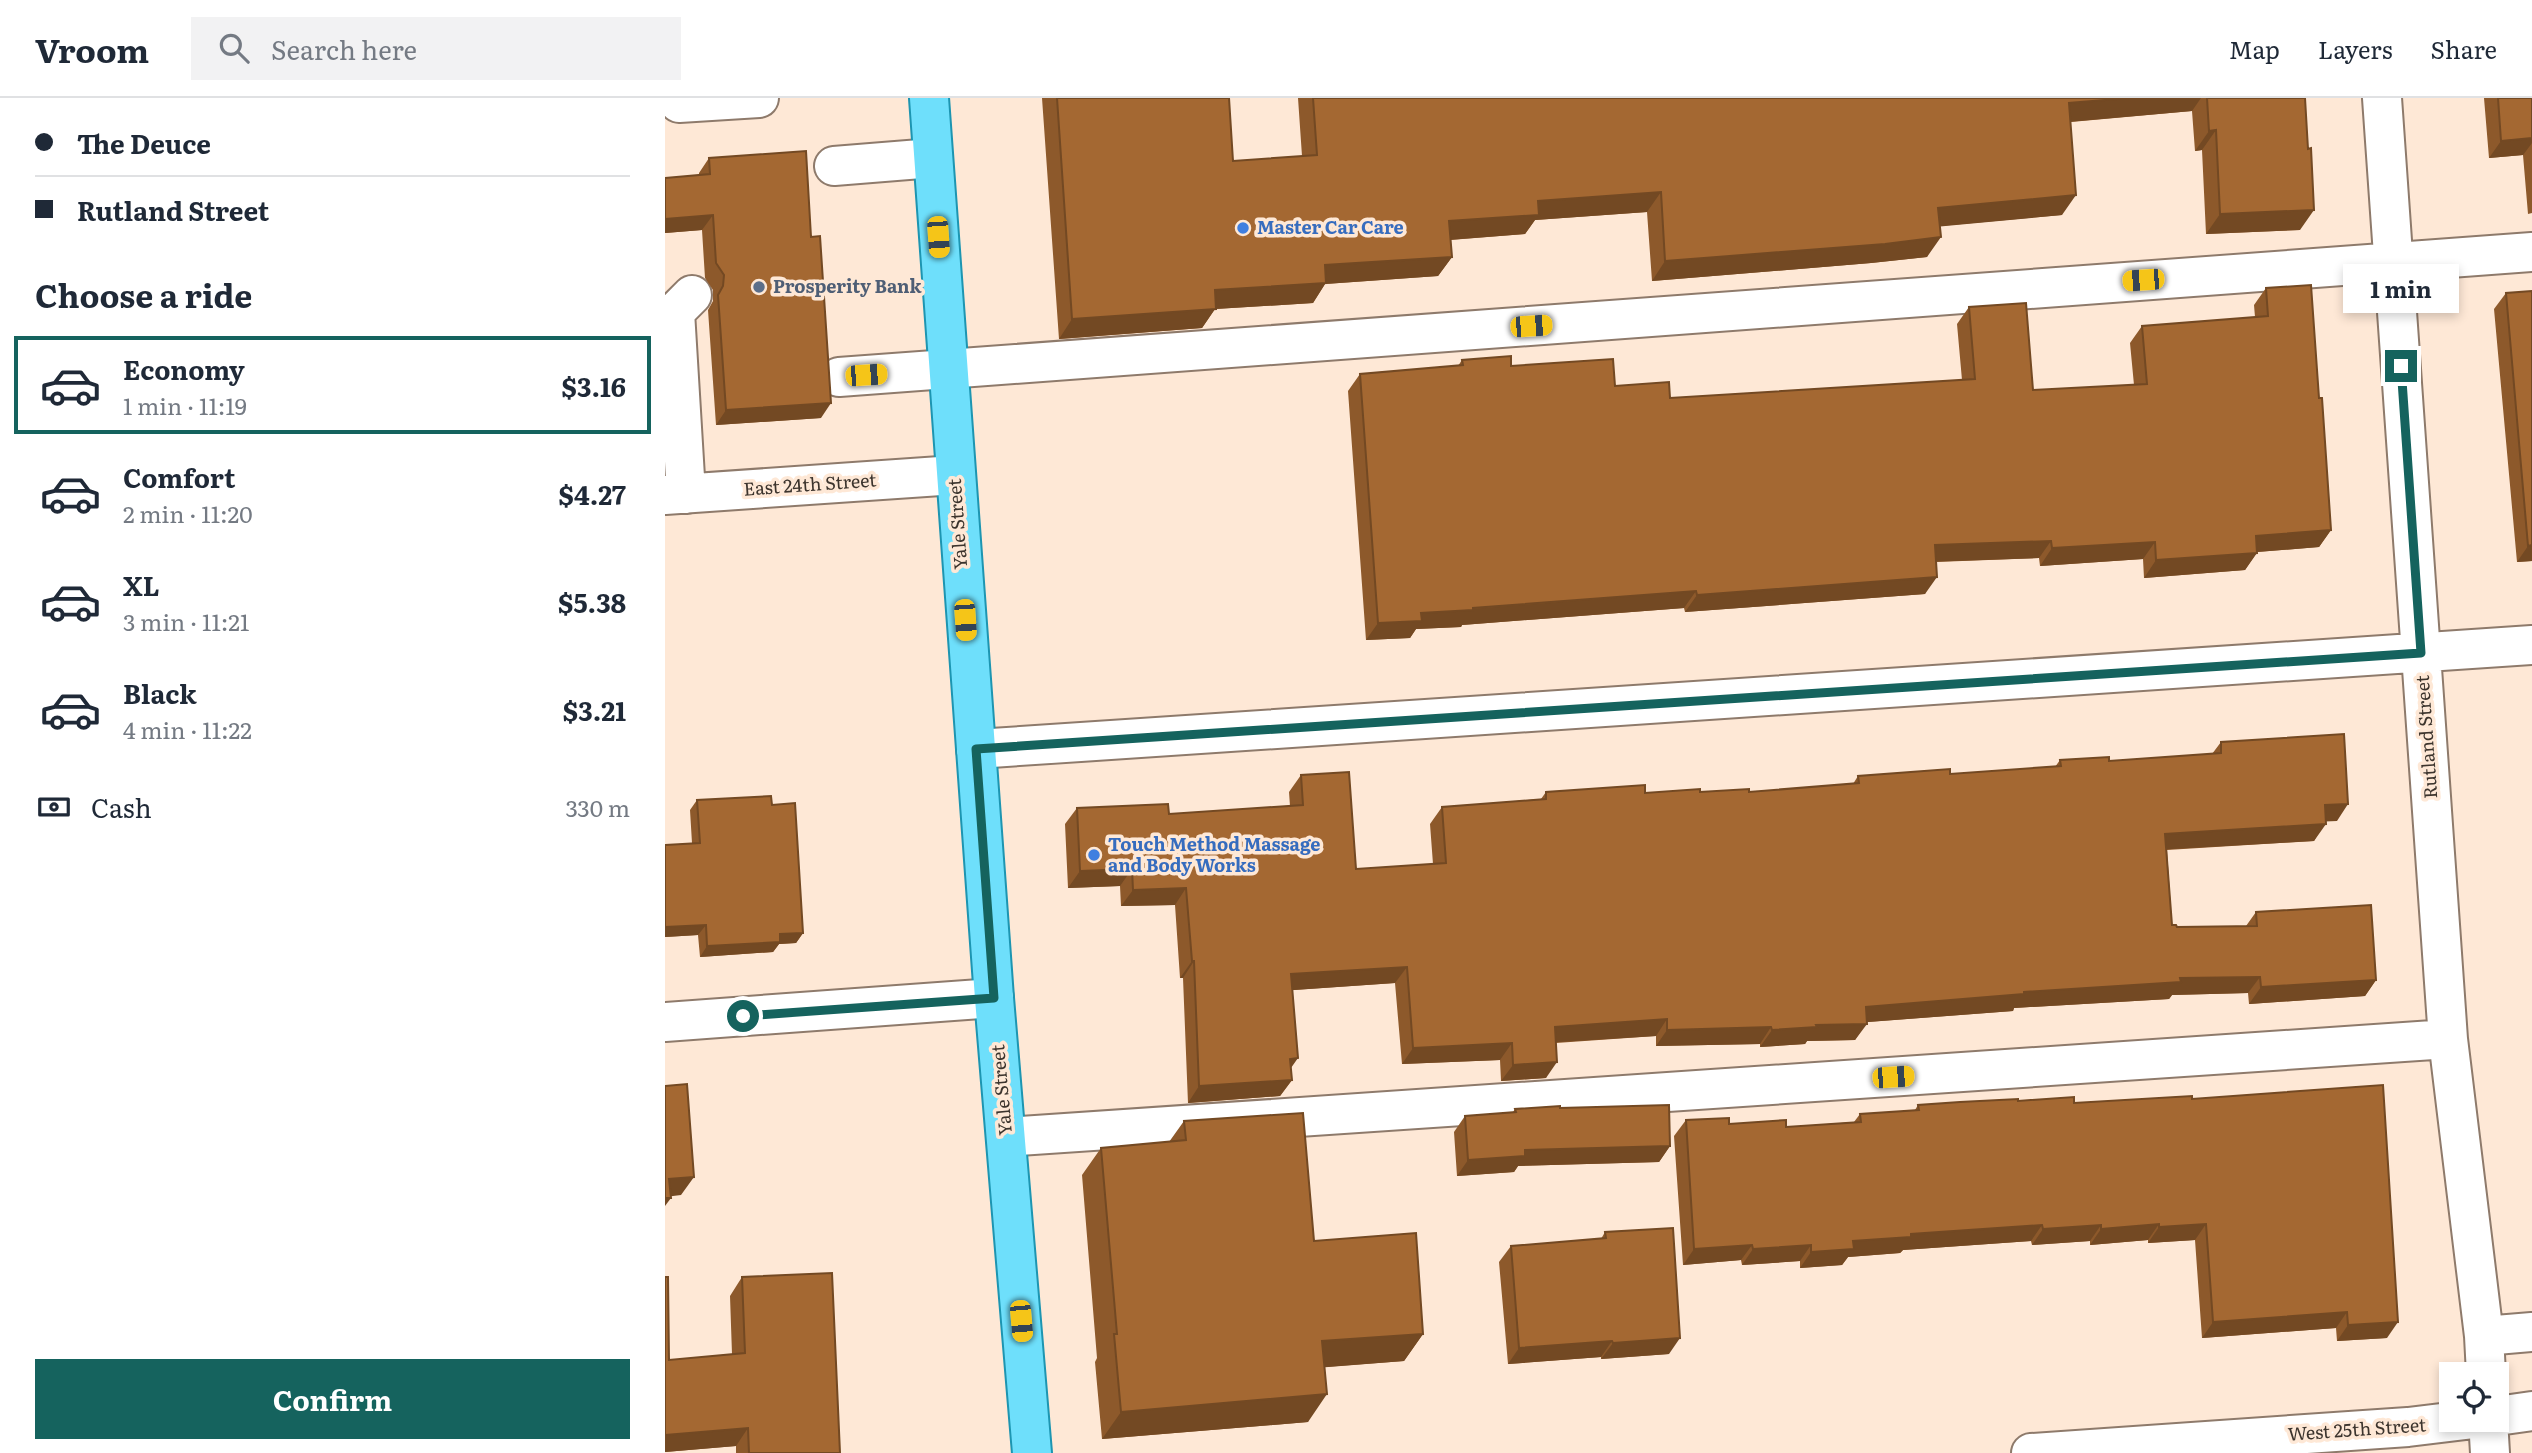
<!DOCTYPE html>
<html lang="en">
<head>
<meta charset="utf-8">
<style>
	body { margin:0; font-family:Literata,serif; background:#f2f2f3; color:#1f2937; height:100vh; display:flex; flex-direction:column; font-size:26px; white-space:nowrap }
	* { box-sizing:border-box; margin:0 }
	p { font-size:23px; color:#747a83 }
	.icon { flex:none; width:38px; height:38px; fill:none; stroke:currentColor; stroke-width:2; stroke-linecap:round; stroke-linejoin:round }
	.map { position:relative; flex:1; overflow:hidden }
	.side { display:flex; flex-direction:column; background:#fff; width:665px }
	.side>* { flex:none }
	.top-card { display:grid; align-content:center; height:154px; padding:0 35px; background:#fff }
	.tools { position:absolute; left:1774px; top:1264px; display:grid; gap:14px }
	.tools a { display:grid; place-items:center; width:70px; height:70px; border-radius:0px; background:#fff; box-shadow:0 4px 10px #0003; font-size:35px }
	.end { position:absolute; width:32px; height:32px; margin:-16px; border:9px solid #15635e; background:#fff; box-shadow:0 0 0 4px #fff }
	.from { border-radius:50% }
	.bubble { position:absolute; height:49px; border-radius:0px; background:#fff; box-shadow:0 4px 10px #0003; font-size:23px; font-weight:700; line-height:49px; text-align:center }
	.car { position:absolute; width:21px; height:42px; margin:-21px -10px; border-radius:9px; box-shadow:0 0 5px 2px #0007; background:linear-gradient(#f5c518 24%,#345 0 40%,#f5c518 0 76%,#345 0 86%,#f5c518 0) }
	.top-card b { display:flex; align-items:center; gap:24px; height:66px; font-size:26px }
	.top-card b+b { border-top:2px solid #e0e1e3 }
	.top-card i { width:18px; height:18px; background:#1f2937 }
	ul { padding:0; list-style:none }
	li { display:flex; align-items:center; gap:21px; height:98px; margin:0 14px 10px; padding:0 21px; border:4px solid transparent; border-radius:0px }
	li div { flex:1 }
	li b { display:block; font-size:26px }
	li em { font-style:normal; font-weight:700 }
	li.selected { border-color:#15635e }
	li>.icon { width:63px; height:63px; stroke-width:1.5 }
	h2 { padding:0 35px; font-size:32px; line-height:84px }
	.pay { display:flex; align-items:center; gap:18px; height:77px; padding:0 35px; font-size:26px }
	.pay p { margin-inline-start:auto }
	.action { display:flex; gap:14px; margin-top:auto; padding:14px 35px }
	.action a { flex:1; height:80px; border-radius:0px; background:#15635e; color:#fff; font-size:28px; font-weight:700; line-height:80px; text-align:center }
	header { display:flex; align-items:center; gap:42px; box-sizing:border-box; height:98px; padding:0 35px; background:#fff; border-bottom:2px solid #e0e1e3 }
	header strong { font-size:33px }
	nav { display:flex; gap:38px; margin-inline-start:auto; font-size:24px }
	.search { width:490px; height:63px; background:#f2f2f3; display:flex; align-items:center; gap:18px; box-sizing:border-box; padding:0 24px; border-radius:0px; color:#747a83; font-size:26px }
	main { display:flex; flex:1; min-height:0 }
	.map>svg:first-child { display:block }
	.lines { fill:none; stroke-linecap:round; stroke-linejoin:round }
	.minor-casing { stroke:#8e7a6b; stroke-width:42 }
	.major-casing { stroke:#1d95b1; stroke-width:42 }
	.minor { stroke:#fff; stroke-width:38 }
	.major { stroke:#6edffb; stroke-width:38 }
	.wall { fill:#8d592b }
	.shaded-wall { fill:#734923 }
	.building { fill:#a46832; stroke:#734923; stroke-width:2 }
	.route { stroke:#15635e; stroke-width:9 }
	.shop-dot { fill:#3f7fe0; stroke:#fee8d6; stroke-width:2.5 }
	.service-dot { fill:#5c6f8a; stroke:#fee8d6; stroke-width:2.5 }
	.labels { text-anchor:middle; stroke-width:7; stroke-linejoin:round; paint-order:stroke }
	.shop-label { font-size:18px; font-weight:bold; fill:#366cbe; stroke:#fee8d6; text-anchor:start }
	.service-label { font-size:18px; font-weight:bold; fill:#4e5e75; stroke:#fee8d6; text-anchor:start }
	.street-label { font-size:18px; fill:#3c342d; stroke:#fee8d6 }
</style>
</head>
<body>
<header>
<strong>Vroom</strong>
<div class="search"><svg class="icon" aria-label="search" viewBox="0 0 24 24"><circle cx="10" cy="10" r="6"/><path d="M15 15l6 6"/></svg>Search here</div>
<nav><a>Map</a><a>Layers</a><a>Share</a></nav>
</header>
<main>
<section class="side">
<div class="top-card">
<b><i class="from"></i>The Deuce</b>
<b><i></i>Rutland Street</b>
</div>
<h2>Choose a ride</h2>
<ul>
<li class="selected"><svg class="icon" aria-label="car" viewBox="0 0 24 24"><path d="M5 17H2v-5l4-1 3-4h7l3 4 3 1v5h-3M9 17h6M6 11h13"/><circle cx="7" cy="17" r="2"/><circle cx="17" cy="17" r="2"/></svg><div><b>Economy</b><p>1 min · 11:19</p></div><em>$3.16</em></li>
<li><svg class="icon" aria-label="car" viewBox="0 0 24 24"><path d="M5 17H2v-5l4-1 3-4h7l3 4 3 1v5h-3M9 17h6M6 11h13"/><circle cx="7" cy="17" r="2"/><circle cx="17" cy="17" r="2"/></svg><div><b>Comfort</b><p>2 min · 11:20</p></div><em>$4.27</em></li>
<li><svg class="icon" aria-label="car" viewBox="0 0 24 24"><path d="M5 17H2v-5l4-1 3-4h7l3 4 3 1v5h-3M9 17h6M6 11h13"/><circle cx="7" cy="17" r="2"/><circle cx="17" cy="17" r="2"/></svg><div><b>XL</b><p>3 min · 11:21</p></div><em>$5.38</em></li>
<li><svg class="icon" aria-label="car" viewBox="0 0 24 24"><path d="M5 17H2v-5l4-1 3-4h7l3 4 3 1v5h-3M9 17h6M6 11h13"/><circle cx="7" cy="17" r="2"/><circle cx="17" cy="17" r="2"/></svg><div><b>Black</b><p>4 min · 11:22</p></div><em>$3.21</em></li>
</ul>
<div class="pay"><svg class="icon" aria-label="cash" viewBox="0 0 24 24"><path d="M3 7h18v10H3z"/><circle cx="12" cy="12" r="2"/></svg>Cash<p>330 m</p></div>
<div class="action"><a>Confirm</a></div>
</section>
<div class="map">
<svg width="1867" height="1355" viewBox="0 0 1867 1355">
	<rect width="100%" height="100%" fill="#fee8d6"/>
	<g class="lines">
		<defs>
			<path id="minor" d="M 1717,0 L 1783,941 L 1819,1238 L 1821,1276
				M 14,5 L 94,0
				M 169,68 L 268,60
				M 174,279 L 1867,154
				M 21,396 L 10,214 L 27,197
				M 0,397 L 290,377
				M 311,651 L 1867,547
				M 0,924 L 329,900
				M 341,1039 L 1783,941
				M 1819,1238 L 1867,1234
				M 1832,1318 L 1867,1313
				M 1823,1321 L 1825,1355
				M 1366,1355 L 1743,1329 L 1809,1321"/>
			<path id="major" d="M 264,0 L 329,900 L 367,1355"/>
		</defs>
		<use href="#minor" class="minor-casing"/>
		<use href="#major" class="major-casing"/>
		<use href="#minor" class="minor"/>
		<use href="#major" class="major"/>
	</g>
	<path class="wall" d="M 377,0 L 564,0 L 568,63 L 637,58 L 633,0 L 1640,0 L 1635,132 L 1541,136 L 1537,52 L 1530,53 L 1527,13 L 1406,24 L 1397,117 L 1275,128 L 1262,159 L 1206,165 L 987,183 L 982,114 L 870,122 L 860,136 L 785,142 L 787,159 L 773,178 L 660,186 L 648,205 L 550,211 L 537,230 L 394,241 Z
		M 1819,0 L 1867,0 L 1867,115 L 1863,116 L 1858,57 L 1824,60 Z
		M 44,60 L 156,320 L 51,327 L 43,212 L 48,203 L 48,192 L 40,180 L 37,132 L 0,135 L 0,80 L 34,77 L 34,75 Z
		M 1601,190 L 1654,300 L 1666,432 L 1654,449 L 1592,454 L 1580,472 L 1479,480 L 1478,461 L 1375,468 L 1374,460 L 1271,464 L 1260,496 L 1020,514 L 1019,510 L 797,527 L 796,529 L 751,531 L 745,540 L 701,542 L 683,293 L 695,276 L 793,268 L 797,262 L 846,268 L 950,288 L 1005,300 L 1297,282 L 1292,226 L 1304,209 L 1368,292 L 1469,287 L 1465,245 L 1477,228 L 1590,219 L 1589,207 Z
		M 1841,195 L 1867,463 L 1852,464 L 1829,211 Z
		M 1556,644 L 1672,723 L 1660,723 L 1649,743 L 1502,752 L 1507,827 L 1512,829 L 1581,828 L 1591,814 L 1711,882 L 1700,898 L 1584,906 L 1583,895 L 1507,897 L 1504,901 L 1349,910 L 1348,913 L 1202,924 L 1190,942 L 1142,943 L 1140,946 L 1095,949 L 1095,946 L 991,948 L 991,938 L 891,945 L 881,980 L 836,983 L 835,962 L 737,966 L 730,885 L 628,892 L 626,970 L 627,982 L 615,998 L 523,1005 L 518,880 L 515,880 L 510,807 L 456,808 L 455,788 L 403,790 L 400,726 L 412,710 L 504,716 L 625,708 L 624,694 L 636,677 L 691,771 L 768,766 L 765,726 L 777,709 L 876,701 L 881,694 L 1084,694 L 1188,686 L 1193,678 L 1285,676 L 1390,669 L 1395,662 L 1444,663 L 1547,656 Z
		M 32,702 L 107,707 L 138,835 L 131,845 L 114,846 L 108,854 L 35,859 L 33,837 L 0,839 L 0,747 L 27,745 L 25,712 Z
		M 1527,1001 L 1722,1240 L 1672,1243 L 1671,1230 L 1537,1240 L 1530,1142 L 1483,1145 L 1483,1142 L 1425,1147 L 1425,1143 L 1367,1147 L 1366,1143 L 1238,1152 L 1235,1155 L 1183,1159 L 1177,1167 L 1135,1170 L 1135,1163 L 1077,1167 L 1076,1162 L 1018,1167 L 1009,1038 L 1021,1022 L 1064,1026 L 1121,1029 L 1189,1024 L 1195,1016 L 1250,1012 L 1253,1007 L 1353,1003 L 1409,1005 Z
		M 895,1010 L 1005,1048 L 994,1064 L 853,1068 L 849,1074 L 792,1078 L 789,1034 L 800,1018 L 848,1014 L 850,1011 Z
		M 519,1023 L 649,1143 L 758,1236 L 739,1263 L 660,1269 L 643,1324 L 437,1341 L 430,1264 L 432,1260 L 417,1077 L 436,1050 L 504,1044 Z
		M 940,1134 L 1004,1256 L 936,1261 L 936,1259 L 843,1266 L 834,1164 L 846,1148 L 936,1141 Z
		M 0,1179 L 4,1262 L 67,1256 L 65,1198 L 77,1179 L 175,1355 L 71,1355 L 71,1348 L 0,1354 Z"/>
	<path class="shaded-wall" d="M 1464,0 L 1536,0 L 1527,13 L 1391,25 L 1404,5 Z
		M 1551,32 L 1537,52 L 1530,53 L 1544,33 Z
		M 1867,40 L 1867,45 L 1858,57 L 1824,60 L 1836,43 Z
		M 996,94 L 982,114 L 870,122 L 860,136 L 770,143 L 784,123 L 873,103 Z
		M 1411,97 L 1397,117 L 1259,130 L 1273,110 Z
		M 1649,112 L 1635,132 L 1541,136 L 1555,116 Z
		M 48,117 L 37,132 L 0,135 L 0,121 Z
		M 1276,139 L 1262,159 L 1206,165 L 987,183 L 1000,163 Z
		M 787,159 L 773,178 L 660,186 L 648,205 L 550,211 L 537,230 L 394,241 L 407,221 L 550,192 L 660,167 Z
		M 166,305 L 156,320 L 51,327 L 61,312 Z
		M 1666,432 L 1654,449 L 1579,455 L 1591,438 Z
		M 1386,443 L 1374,460 L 1259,464 L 1270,447 Z
		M 1490,444 L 1478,461 L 1375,468 L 1387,450 Z
		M 1867,447 L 1867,463 L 1852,464 L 1863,448 Z
		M 1592,455 L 1580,472 L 1479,480 L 1491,462 Z
		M 1272,479 L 1260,496 L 1020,514 L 1032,497 Z
		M 1031,493 L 1019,510 L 797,527 L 796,529 L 751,531 L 745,540 L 701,542 L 713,525 L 756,515 Z
		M 1683,706 L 1672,723 L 1648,724 L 1660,707 Z
		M 1661,726 L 1649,743 L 1489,752 L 1500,736 Z
		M 467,771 L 455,788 L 403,790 L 415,773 Z
		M 521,790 L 510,807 L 456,808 L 468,792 Z
		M 41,827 L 33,837 L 0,839 L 0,829 Z
		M 138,835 L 131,845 L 114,846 L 108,854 L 35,859 L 42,848 L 115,836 Z
		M 527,863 L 529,863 L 518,880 L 515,880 Z
		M 742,869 L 730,885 L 615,893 L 626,876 Z
		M 1595,879 L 1583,895 L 1507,897 L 1504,901 L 1349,910 L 1348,913 L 1190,925 L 1201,909 L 1515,880 Z
		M 1711,882 L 1700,898 L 1584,906 L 1596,889 Z
		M 1002,921 L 991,938 L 878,945 L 890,929 Z
		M 1202,926 L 1190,942 L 1142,943 L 1140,946 L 1095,949 L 1107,932 L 1151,927 Z
		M 1106,929 L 1095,946 L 991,948 L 1002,932 Z
		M 847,945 L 835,962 L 737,966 L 748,950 Z
		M 633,960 L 621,977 L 625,961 Z
		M 892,964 L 881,980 L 836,983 L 848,967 Z
		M 627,982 L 615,998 L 523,1005 L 534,988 Z
		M 1005,1048 L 994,1064 L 853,1068 L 849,1074 L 792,1078 L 803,1062 L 860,1052 Z
		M 29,1079 L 16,1097 L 0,1099 L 4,1081 Z
		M 0,1100 L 6,1100 L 0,1108 Z
		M 1494,1126 L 1483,1142 L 1425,1147 L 1436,1131 Z
		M 1541,1126 L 1530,1142 L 1483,1145 L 1494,1129 Z
		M 1377,1127 L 1366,1143 L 1238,1152 L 1235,1155 L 1183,1159 L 1177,1167 L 1135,1170 L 1146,1154 L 1188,1143 L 1246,1136 Z
		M 1436,1127 L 1425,1143 L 1367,1147 L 1378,1131 Z
		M 1087,1147 L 1076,1162 L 1018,1167 L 1029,1151 Z
		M 1146,1147 L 1135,1163 L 1077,1167 L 1088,1151 Z
		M 1682,1214 L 1671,1230 L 1537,1240 L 1548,1224 Z
		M 1733,1224 L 1722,1240 L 1672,1243 L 1683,1227 Z
		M 758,1236 L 739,1263 L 638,1271 L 657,1243 Z
		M 1015,1240 L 1004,1256 L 936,1261 L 948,1245 Z
		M 947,1243 L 936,1259 L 843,1266 L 854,1250 Z
		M 662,1296 L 643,1324 L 437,1341 L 456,1314 Z
		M 83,1330 L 71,1348 L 0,1354 L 0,1337 Z"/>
	<path class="building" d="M 392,0 L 564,0 L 568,63 L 652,57 L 648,0 L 1464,0 L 1404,5 L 1411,97 L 1273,110 L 1276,139 L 1220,146 L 1000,163 L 996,94 L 873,103 L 874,117 L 784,123 L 787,159 L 660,167 L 661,185 L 550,192 L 551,211 L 407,221 Z
		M 1542,0 L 1640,0 L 1643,51 L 1646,50 L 1649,112 L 1555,116 L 1551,32 L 1544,33 Z
		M 1833,0 L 1867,0 L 1867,40 L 1836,43 Z
		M 141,53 L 146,139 L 155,138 L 166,305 L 61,312 L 53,197 L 58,188 L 59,177 L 51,165 L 48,117 L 0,121 L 0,80 L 45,76 L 44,60 Z
		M 1646,187 L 1654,300 L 1657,300 L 1666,432 L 1591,438 L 1592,455 L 1491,462 L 1490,444 L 1387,450 L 1386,443 L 1270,447 L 1272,479 L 1032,497 L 1031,493 L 808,510 L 808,512 L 756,515 L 757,523 L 713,525 L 695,276 L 798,267 L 797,262 L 846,258 L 846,268 L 948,261 L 950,288 L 1004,284 L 1005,300 L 1310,281 L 1304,209 L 1361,205 L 1368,292 L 1482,286 L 1477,228 L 1603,218 L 1601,190 Z
		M 1867,193 L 1867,447 L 1863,448 L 1841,195 Z
		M 1679,636 L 1683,706 L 1660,707 L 1661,726 L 1500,736 L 1507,827 L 1511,827 L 1512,829 L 1592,828 L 1591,814 L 1706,807 L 1711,882 L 1596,889 L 1595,879 L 1515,880 L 1516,884 L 1359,894 L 1359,896 L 1201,909 L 1202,926 L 1151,927 L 1152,929 L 1107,932 L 1106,929 L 1002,932 L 1002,921 L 890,929 L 892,964 L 848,967 L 847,945 L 748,950 L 742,869 L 626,876 L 633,960 L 625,961 L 627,982 L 534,988 L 529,863 L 527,863 L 521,790 L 468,792 L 467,771 L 415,773 L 412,710 L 503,706 L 504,716 L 638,707 L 636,677 L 684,674 L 691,771 L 781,765 L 777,709 L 881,701 L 881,694 L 980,687 L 980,695 L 1035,691 L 1035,694 L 1084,691 L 1084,694 L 1194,685 L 1193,678 L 1285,671 L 1285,676 L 1396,668 L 1395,662 L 1444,659 L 1444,663 L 1556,655 L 1556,644 Z
		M 106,698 L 107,707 L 130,705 L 138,835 L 115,836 L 115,844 L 42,848 L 41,827 L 0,829 L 0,747 L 35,745 L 32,702 Z
		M 22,986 L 29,1079 L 4,1081 L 6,1100 L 0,1100 L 0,988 Z
		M 1718,987 L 1733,1224 L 1683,1227 L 1682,1214 L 1548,1224 L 1541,1126 L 1494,1129 L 1494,1126 L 1436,1131 L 1436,1127 L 1378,1131 L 1377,1127 L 1246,1136 L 1246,1139 L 1188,1143 L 1189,1151 L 1146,1154 L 1146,1147 L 1088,1151 L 1087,1147 L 1029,1151 L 1021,1022 L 1064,1020 L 1064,1026 L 1121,1022 L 1121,1029 L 1196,1024 L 1195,1016 L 1254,1012 L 1253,1007 L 1295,1004 L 1353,1001 L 1353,1003 L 1409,999 L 1409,1005 L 1527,998 L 1527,1001 Z
		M 1004,1007 L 1005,1048 L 860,1052 L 860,1058 L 803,1062 L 800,1018 L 851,1014 L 850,1011 L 895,1008 L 895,1010 Z
		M 638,1015 L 649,1143 L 751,1135 L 758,1236 L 657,1243 L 662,1296 L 456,1314 L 449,1236 L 452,1236 L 436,1050 L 521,1042 L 519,1023 Z
		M 1008,1130 L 1015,1240 L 948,1245 L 947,1243 L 854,1250 L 846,1148 L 941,1140 L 940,1134 Z
		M 167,1175 L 175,1355 L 84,1355 L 83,1330 L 0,1337 L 0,1179 L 3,1179 L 4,1262 L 80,1255 L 77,1179 Z"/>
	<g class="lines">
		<path class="route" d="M 78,918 L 329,900 L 311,651 L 1756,555 L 1736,268"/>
	</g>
	<g class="shop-dot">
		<circle cx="578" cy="130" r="7"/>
		<circle cx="429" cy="757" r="7"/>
	</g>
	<circle class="service-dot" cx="94" cy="189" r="7"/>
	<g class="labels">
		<g class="shop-label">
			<text x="592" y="136">Master Car Care</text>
			<text x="443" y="753">Touch Method Massage<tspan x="443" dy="21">and Body Works</tspan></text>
		</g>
		<g class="service-label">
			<text x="108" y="195">Prosperity Bank</text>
		</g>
		<g class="street-label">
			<text transform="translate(145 387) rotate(-4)" y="6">East 24th Street</text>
			<text transform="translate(293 426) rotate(-94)" y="6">Yale Street</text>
			<text transform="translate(1762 639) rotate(-94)" y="6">Rutland Street</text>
			<text transform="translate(337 992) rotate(-95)" y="6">Yale Street</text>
			<text transform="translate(1692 1332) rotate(-4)" y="6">West 25th Street</text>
		</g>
	</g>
</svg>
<div class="tools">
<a><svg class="icon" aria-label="locate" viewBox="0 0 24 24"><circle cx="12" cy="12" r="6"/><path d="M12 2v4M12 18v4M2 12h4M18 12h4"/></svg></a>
</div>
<i class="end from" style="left:78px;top:918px"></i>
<i class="end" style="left:1736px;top:268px"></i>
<div class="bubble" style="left:1678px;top:166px;width:116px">1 min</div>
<i class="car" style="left:273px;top:139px;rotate:176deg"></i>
<i class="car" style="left:1478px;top:182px;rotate:266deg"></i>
<i class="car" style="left:866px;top:228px;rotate:86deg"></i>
<i class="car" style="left:201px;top:277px;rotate:86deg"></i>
<i class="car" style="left:300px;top:522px;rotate:176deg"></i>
<i class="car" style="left:1228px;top:979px;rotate:86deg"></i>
<i class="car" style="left:356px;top:1223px;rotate:175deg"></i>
</div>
</main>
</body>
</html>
